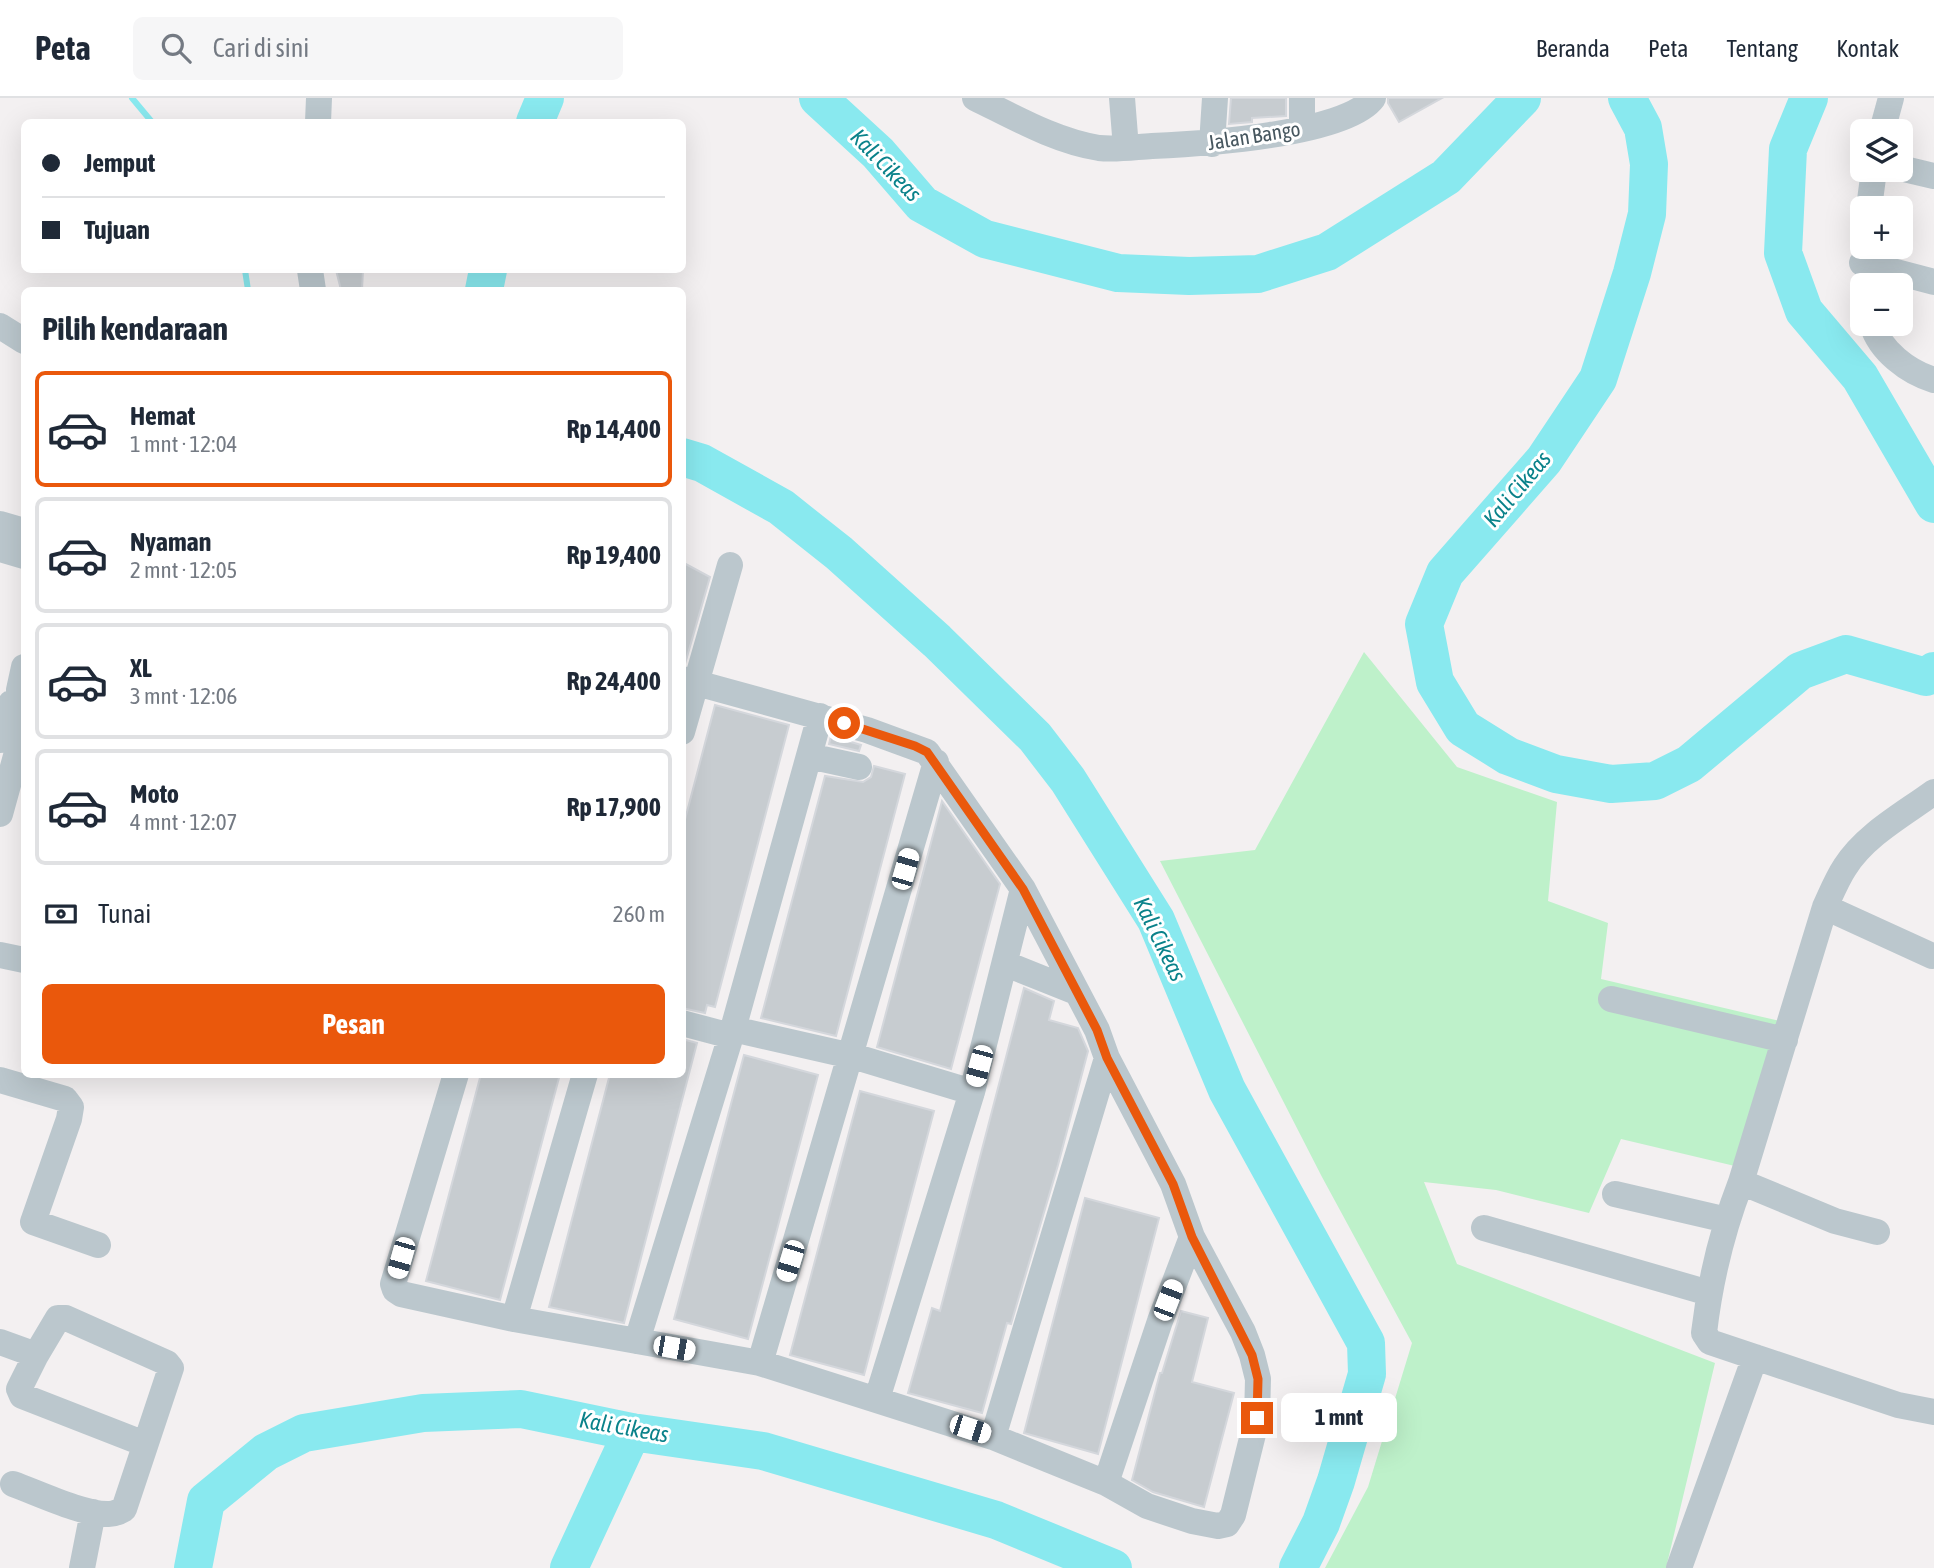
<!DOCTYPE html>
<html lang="id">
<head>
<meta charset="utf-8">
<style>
	body { margin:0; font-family:"Asap Condensed",sans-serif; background:#f6f6f7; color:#1f2937; height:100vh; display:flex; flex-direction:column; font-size:26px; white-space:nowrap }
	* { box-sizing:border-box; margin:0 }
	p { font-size:23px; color:#747a83 }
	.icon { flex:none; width:38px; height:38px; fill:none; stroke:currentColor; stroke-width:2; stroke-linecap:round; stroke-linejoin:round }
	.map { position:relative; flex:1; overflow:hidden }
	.sheet { position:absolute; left:21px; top:189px; width:665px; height:791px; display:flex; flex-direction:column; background:#fff; border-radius:10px; box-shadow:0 7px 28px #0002 }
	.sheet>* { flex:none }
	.banner { position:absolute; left:21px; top:21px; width:665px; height:154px; border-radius:10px; box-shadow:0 7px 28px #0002; display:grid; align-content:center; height:154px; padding:0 21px; background:#fff }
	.buttons { position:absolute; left:1850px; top:21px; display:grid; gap:14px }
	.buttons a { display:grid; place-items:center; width:63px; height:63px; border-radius:10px; background:#fff; box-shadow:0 7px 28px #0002; font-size:35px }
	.end { position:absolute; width:32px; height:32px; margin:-16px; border:9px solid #ea580c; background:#fff; box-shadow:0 0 0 4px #fff }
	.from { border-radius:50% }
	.bubble { position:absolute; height:49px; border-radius:10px; background:#fff; box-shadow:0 7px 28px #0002; font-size:23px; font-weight:700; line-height:49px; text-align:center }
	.car { position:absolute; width:21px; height:42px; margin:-21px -10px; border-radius:9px; box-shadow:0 0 5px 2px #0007; background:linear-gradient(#fff 24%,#345 0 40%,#fff 0 76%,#345 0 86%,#fff 0) }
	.banner b { display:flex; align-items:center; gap:24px; height:66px; font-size:26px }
	.banner b+b { border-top:2px solid #e0e1e3 }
	.banner i { width:18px; height:18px; background:#1f2937 }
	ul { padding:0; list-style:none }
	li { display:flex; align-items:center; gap:21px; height:116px; margin:0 14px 10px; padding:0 7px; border:4px solid #e0e1e3; border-radius:10px }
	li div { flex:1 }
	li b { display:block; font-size:26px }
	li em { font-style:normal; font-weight:700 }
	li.on { border-color:#ea580c }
	li>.icon { width:63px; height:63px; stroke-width:1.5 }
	h2 { padding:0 21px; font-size:32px; line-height:84px }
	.pay { display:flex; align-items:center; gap:18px; height:77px; padding:0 21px; font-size:26px }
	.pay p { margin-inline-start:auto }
	.action { display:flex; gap:14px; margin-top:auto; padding:14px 21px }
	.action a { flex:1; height:80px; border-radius:10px; background:#ea580c; color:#fff; font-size:28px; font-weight:700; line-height:80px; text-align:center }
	header { display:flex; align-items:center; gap:42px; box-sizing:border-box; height:98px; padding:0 35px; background:#fff; border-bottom:2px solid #e0e1e3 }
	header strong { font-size:33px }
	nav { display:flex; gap:38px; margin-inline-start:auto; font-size:24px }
	.search { width:490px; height:63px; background:#f6f6f7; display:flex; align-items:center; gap:18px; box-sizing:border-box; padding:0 24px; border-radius:10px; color:#747a83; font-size:26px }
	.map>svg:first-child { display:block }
	.green { fill:#bef1ca }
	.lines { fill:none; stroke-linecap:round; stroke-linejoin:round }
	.stream { stroke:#89e9ef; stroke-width:6 }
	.river { stroke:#89e9ef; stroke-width:38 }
	.building { fill:#c7ccd0; stroke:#d4d7dc; stroke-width:2 }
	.minor { stroke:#bbc7cd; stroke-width:26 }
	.route { stroke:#ea580c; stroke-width:9 }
	.labels { text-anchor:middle; stroke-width:6; stroke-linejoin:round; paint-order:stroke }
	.street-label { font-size:21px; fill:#47575f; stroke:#fff }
	.water-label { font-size:23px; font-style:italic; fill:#0a828a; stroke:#fff }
</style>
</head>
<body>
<header>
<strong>Peta</strong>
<div class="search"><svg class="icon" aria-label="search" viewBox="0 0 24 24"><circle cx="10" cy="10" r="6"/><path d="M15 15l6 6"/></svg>Cari di sini</div>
<nav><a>Beranda</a><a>Peta</a><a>Tentang</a><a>Kontak</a></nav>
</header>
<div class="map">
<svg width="1934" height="1470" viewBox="0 0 1934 1470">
	<rect width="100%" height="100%" fill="#f3f0f1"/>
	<path class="green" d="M 1364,554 L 1457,669 L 1557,704 L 1548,803 L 1608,825 L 1601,881 L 1788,925 L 1739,1069 L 1621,1041 L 1589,1115 L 1496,1092 L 1424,1084 L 1457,1166 L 1715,1265 L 1666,1470 L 1325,1470 L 1368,1389 L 1412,1245 L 1322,1079 L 1160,763 L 1255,752 Z"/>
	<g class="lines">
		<path class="stream" d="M 132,0 L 152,24
			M 245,172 L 248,192"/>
		<path class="river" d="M 818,0 L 878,55 L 922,106 L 985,141 L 1118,175 L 1189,178 L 1258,176 L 1327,154 L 1446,79 L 1522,0
			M 1627,0 L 1643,30 L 1649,66 L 1647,116 L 1632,175 L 1598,281 L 1544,362 L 1445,475 L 1424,526 L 1435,584 L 1463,630 L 1508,658 L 1556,676 L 1611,686 L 1655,683 L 1689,666 L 1800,573 L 1846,556 L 1926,579 L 1934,573
			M 1809,0 L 1788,51 L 1783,155 L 1804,213 L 1860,279 L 1934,406
			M 535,24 L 545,0
			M 484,192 L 488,172
			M 682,359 L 702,365 L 781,409 L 839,455 L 937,543 L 1035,639 L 1068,682 L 1156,822 L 1227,992 L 1366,1245 L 1367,1276 L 1336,1383 L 1321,1425 L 1298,1470
			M 193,1470 L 206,1403 L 266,1354 L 304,1335 L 423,1315 L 521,1311 L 632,1334 L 763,1353 L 996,1422 L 1113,1470
			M 569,1470 L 632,1334"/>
	</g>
	<path class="building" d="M 1231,0 L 1286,0 L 1286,18 L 1252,20 L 1252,24 L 1229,26 Z
		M 1388,0 L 1442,0 L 1399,24 L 1388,5 Z
		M 336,172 L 363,172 L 362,192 L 341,192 Z
		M 682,464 L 710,479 L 685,566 L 682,566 Z
		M 715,607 L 789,627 L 715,909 L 707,907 L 705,915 L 682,910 L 682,733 Z
		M 831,638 L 861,647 L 859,653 L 829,646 Z
		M 874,668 L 905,676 L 836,938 L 761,920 L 825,678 L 863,684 L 871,679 Z
		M 942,703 L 1000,786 L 951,971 L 877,949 Z
		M 1024,890 L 1054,903 L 1049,922 L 1078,930 L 1088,953 L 1058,1067 L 1011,1226 L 1007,1225 L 982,1315 L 908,1295 L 932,1210 L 940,1213 Z
		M 682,941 L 697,945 L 624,1225 L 549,1209 L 610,976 L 682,976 Z
		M 744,957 L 818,977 L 748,1241 L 674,1221 Z
		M 481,976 L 560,976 L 500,1202 L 426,1183 Z
		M 860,993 L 934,1013 L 864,1277 L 790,1257 Z
		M 1085,1100 L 1159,1120 L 1098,1356 L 1024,1335 Z
		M 1181,1213 L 1208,1220 L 1192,1284 L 1234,1295 L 1204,1409 L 1153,1394 L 1132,1382 L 1160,1275 L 1162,1275 Z"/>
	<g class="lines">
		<path class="minor" d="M 975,0 C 1014,19 1055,43 1099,50 C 1116,52 1135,49 1152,48 C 1198,46 1346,37 1373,0
			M 1122,0 L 1126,50
			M 318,24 L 319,0
			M 1302,31 L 1302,0
			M 1882,33 L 1891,0
			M 1212,46 L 1215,0
			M 1900,70 L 1934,78
			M 1869,110 L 1874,72
			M 1862,165 L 1934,184
			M 310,172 L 313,192
			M 1872,226 C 1880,253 1908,274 1934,282
			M 0,228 L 24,243
			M 0,426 L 24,433
			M 0,451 L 24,458
			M 682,634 L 730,467
			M 0,642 L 11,605
			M 809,658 L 859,669
			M 1934,694 C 1904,716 1865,737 1845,769 C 1837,781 1831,796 1825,809 L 1741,1084 C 1722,1133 1710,1183 1704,1235 L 1710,1244 L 1898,1307 L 1934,1314
			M 0,716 L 24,629 L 19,592 L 24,569
			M 1825,809 L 1932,858
			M 0,857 L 24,862
			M 1006,866 L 1076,894
			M 1611,901 L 1785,942
			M 682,925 L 727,937 L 733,931 L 856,959 L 972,994
			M 456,976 L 393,1186 L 395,1192 L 401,1196 L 514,1221 L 760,1265 L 993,1339 L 1106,1385 L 1147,1408 L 1192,1423 L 1218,1428 L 1227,1426 L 1233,1417 L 1257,1320 L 1258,1281 L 1252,1257 L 1243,1234 L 1192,1139 L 1173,1086 L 1107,960 L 1097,932 L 1023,791 L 927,654 L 867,632 L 682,581
			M 0,982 L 65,1001 L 71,1009 L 69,1021 L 33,1124 L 98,1147
			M 1741,1084 L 1835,1123 L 1877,1134
			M 1615,1096 L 1727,1122
			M 1484,1130 L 1709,1195
			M 514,1221 L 585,976
			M 637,1243 L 733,931 L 820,618
			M 0,1244 L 36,1257 L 58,1220 L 66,1220 L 167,1265 L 171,1270 L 124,1411 C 119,1414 115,1416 109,1416 C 84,1417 38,1395 13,1386
			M 36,1257 L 19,1291 L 22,1298 L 145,1346
			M 760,1265 L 936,664
			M 877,1301 L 972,994 L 1023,791
			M 993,1339 L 1107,960
			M 1106,1385 L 1160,1223 L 1192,1139
			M 82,1470 L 93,1414
			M 1679,1470 L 1755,1259"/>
	</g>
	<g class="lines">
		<path class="route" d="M 844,625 L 915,648 L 927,654 L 1023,791 L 1097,932 L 1107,960 L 1173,1086 L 1192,1139 L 1252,1257 L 1258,1281 L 1257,1320"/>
	</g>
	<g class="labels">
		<g class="street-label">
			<text transform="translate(1254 38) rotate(-9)" y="7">Jalan Bango</text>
		</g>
		<g class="water-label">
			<text transform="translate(886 67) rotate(46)" y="8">Kali Cikeas</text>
			<text transform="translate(1517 391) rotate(-50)" y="8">Kali Cikeas</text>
			<text transform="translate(1160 841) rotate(64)" y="8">Kali Cikeas</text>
			<text transform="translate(624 1329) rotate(10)" y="8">Kali Cikeas</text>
		</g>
	</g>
</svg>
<div class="buttons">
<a><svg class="icon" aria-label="layers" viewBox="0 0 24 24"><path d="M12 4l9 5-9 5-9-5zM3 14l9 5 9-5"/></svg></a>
<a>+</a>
<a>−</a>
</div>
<i class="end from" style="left:844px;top:625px"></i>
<i class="end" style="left:1257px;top:1320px"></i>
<div class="bubble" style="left:1281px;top:1295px;width:116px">1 mnt</div>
<i class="car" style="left:905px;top:771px;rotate:16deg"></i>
<i class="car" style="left:979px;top:968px;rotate:195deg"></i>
<i class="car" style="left:401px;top:1160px;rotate:196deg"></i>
<i class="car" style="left:790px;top:1163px;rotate:197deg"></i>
<i class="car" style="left:1168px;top:1202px;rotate:21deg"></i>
<i class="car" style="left:674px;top:1250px;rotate:100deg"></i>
<i class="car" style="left:970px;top:1331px;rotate:108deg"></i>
<div class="banner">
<b><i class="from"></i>Jemput</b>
<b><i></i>Tujuan</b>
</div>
<section class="sheet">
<h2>Pilih kendaraan</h2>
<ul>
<li class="on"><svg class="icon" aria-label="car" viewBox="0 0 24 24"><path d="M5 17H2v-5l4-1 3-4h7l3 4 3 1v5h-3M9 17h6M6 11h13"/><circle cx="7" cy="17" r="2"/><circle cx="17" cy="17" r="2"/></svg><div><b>Hemat</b><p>1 mnt · 12:04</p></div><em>Rp 14,400</em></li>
<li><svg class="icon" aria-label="car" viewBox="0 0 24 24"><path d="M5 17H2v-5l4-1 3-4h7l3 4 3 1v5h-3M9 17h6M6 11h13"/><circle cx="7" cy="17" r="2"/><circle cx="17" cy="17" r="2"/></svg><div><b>Nyaman</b><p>2 mnt · 12:05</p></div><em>Rp 19,400</em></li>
<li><svg class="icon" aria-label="car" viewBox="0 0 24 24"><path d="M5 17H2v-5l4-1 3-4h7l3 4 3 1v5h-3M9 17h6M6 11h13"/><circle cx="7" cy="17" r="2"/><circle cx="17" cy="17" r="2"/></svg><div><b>XL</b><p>3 mnt · 12:06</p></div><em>Rp 24,400</em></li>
<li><svg class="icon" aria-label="car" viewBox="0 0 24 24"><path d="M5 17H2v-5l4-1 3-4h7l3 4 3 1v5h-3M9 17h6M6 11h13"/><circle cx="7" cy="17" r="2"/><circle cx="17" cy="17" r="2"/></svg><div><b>Moto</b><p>4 mnt · 12:07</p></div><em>Rp 17,900</em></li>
</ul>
<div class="pay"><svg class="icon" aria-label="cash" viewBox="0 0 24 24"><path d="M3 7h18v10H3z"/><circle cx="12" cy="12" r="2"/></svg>Tunai<p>260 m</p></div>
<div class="action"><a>Pesan</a></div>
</section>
</div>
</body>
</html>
